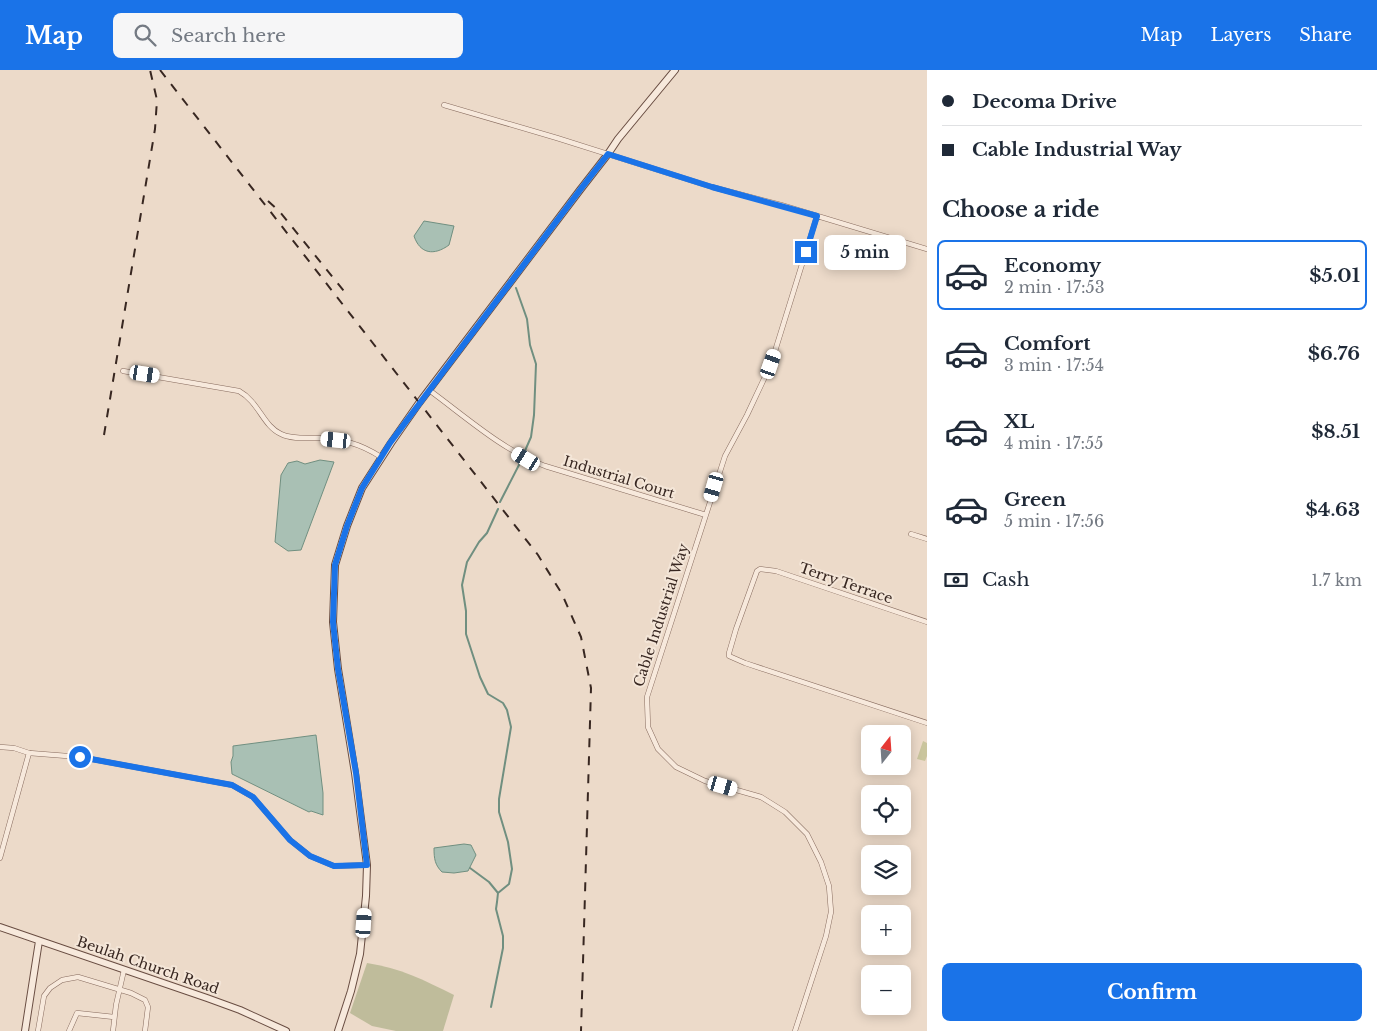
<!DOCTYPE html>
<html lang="en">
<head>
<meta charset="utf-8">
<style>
	body { margin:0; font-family:"Libre Baskerville",serif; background:#f6f6f7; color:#1f2937; height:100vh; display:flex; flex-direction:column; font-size:19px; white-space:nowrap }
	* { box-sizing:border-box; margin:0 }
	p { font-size:16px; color:#747a83 }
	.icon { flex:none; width:28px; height:28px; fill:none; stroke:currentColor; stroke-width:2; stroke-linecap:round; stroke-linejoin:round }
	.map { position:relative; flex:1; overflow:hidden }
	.side { display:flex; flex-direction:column; background:#fff; width:450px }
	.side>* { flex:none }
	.top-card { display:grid; align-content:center; height:110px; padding:0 15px; background:#fff }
	.needle { width:32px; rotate:17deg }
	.fabs { position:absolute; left:861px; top:655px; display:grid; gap:10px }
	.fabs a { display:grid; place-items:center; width:50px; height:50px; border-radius:8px; background:#fff; box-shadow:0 2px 12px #0003; font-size:25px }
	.end { position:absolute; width:22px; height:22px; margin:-11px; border:6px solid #1a73e8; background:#fff; box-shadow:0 0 0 2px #fff }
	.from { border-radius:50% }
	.bubble { position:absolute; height:35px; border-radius:8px; background:#fff; box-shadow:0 2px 12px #0003; font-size:16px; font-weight:800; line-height:35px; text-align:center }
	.car { position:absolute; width:15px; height:30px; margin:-15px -8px; border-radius:6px; box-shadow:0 0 4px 1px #0007; background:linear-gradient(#fff 24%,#345 0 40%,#fff 0 76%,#345 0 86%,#fff 0) }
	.top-card b { display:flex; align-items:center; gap:18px; height:48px; font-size:19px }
	.top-card b+b { border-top:1px solid #e0e1e3 }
	.top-card i { width:12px; height:12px; background:#1f2937 }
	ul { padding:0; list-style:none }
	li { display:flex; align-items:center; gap:15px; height:70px; margin:0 10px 8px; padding:0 5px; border:2px solid transparent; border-radius:8px }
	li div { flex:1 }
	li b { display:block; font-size:19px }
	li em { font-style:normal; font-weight:800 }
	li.current { border-color:#1a73e8 }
	li>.icon { width:45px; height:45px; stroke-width:1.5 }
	h2 { padding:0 15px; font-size:22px; line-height:60px }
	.pay { display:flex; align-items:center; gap:12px; height:55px; padding:0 15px; font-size:19px }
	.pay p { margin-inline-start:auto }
	.action { display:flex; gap:10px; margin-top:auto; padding:10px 15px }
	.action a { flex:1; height:58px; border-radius:8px; background:#1a73e8; color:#fff; font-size:20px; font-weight:800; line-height:58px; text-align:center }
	header { display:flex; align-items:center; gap:30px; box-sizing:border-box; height:70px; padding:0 25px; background:#1a73e8; color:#fff }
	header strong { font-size:24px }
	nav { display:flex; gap:28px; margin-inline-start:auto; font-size:18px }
	.search { width:350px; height:45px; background:#f6f6f7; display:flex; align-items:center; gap:12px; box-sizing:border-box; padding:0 18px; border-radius:8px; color:#747a83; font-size:19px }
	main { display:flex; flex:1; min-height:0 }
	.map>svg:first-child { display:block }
	.green { fill:#cac59d }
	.cemetery { fill:#bfbc9b }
	.water { fill:#a9c0b4; stroke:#708f80 }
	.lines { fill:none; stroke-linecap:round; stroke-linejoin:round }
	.stream { stroke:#708f80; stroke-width:2 }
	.street-casing { stroke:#876b5e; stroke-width:5.5 }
	.secondary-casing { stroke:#694d42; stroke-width:8 }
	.street { stroke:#f7e9dc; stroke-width:4.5 }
	.secondary { stroke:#f7e9dc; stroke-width:6 }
	.rail { stroke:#382721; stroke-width:2; stroke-dasharray:9 9; stroke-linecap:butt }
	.route { stroke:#1a73e8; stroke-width:6 }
	.labels { text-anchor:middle; stroke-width:4; stroke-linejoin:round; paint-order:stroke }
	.street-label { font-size:14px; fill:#382721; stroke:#f4e6d8 }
</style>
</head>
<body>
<header>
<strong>Map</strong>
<div class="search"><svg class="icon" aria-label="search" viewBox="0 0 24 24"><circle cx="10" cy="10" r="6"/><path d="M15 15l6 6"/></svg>Search here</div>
<nav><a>Map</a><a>Layers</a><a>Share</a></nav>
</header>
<main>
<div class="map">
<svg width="927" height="961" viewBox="0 0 927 961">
	<rect width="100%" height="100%" fill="#ecdac9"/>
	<path class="green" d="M 923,671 L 927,673 L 927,686 L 925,691 L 917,689 Z"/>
	<path class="cemetery" d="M 367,893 C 400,898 424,910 454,925 L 443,961 L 396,961 L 372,956 L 350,943 Z"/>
	<path class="water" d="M 424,151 L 454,156 L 449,175 C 434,186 420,184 414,166 Z
		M 320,390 L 334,392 L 301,480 L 288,481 L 275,472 L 281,405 L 288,393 L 297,391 L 305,394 Z
		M 316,665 L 323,723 L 323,745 L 311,741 L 309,742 L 232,704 L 231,692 L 233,686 L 233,676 Z
		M 464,774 L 471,775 L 476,785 L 468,801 L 454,803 L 442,802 C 435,795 434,789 434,778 Z"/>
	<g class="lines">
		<path class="stream" d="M 516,218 L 527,249 L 530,275 L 536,294 L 534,345 L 531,367 L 524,383
			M 500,432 L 521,391
			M 470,798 L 489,812 L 498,823
			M 491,937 L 503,878 L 503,866 L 496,839 L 497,832 L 498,823 L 509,814 L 512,799 L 508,772 L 499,742 L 499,729 L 511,657 L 507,640 L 503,633 L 488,624 L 480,607 L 466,564 L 466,541 L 462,515 L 467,492 L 479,472 L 487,463 L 498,439"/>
		<defs>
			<path id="street" d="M 444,35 L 557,68 L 712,117 L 781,135 L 927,179
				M 123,301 L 239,321 C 259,332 263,356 281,364 C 291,369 305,368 316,368 C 342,369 359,373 381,387
				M 429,320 C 466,347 502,380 545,396 L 706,445
				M 911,464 L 927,469
				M 927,552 L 776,501 L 760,499 L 757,501 L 736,559 L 729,583 L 729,586 L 745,593 L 927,653
				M 0,677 L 14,678 L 29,683 L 0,788
				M 29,683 L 80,687 L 232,715 L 253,727 L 290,770 L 310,786 L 334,796 L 367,795
				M 38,961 L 44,926 L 50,918 L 62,910 L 78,907 L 131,923 L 145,930 L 148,937 L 145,961
				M 69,961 L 77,943 L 114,947
				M 113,961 L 116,935 L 124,900
				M 795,961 L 826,866 L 831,842 L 829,816 L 821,792 L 807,764 L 785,742 L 761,727 L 705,711 L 676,697 L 658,679 L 648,657 L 647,627 L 725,386 L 747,345 L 771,294 L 817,146"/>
			<path id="secondary" d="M 0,857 L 207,928 L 240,940 L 286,961
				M 25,961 L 39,871
				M 338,961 L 351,921 L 360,884 L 366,826 L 367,795 L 355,703 L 338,599 L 333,552 L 335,495 L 347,456 L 362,418 L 391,373 L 419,333 L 580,120 L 608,84 L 618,69 L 675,0"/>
		</defs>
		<use href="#street" class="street-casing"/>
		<use href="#secondary" class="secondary-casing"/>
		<use href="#street" class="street"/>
		<use href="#secondary" class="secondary"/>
		<path class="rail" d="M 160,0 L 538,485 L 562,524 L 581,567 L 591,618 L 581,961
			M 268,131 L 280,142 L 344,221
			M 104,365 L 155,59 L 157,30 L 150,0"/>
	</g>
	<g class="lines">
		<path class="route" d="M 80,687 L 232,715 L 253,727 L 290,770 L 310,786 L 334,796 L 367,795 L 356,703 L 338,599 L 333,552 L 335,495 L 347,456 L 362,418 L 390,373 L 446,298 L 580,120 L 608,84 L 712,117 L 817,146 L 806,182"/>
	</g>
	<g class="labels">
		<g class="street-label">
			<text transform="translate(619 407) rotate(17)" y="5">Industrial Court</text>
			<text transform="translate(846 513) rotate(19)" y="5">Terry Terrace</text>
			<text transform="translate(661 545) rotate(-72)" y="5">Cable Industrial Way</text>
			<text transform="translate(148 895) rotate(19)" y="5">Beulah Church Road</text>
		</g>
	</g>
</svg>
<div class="fabs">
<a><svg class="needle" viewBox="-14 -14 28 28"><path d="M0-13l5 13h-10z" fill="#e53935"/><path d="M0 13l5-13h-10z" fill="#747a83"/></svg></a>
<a><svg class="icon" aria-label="locate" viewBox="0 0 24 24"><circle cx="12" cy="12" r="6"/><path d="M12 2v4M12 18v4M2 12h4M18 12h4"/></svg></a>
<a><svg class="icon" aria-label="layers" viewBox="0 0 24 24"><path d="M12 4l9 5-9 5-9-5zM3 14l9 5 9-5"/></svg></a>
<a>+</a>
<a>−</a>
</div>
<i class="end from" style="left:80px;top:687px"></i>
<i class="end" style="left:806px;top:182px"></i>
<div class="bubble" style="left:824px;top:165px;width:82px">5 min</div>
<i class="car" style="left:771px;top:294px;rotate:19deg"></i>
<i class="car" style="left:145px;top:304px;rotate:99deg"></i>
<i class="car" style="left:336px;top:370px;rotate:276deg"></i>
<i class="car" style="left:526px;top:389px;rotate:301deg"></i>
<i class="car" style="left:714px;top:417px;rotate:196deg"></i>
<i class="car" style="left:723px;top:716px;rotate:106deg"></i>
<i class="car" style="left:364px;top:853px;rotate:4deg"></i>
</div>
<section class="side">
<div class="top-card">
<b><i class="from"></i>Decoma Drive</b>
<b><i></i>Cable Industrial Way</b>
</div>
<h2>Choose a ride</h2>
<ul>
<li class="current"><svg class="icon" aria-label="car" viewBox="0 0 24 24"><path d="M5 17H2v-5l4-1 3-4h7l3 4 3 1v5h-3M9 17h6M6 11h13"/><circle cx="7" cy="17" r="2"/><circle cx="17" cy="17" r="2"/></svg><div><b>Economy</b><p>2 min · 17:53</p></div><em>$5.01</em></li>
<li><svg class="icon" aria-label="car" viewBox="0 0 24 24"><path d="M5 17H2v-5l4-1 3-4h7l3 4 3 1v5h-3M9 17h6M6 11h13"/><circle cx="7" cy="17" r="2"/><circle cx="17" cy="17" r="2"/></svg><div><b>Comfort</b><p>3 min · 17:54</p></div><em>$6.76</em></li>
<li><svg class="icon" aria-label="car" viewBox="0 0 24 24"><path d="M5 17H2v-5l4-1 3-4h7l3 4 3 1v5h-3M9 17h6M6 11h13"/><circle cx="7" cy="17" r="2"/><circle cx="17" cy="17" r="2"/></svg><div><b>XL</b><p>4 min · 17:55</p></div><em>$8.51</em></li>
<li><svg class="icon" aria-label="car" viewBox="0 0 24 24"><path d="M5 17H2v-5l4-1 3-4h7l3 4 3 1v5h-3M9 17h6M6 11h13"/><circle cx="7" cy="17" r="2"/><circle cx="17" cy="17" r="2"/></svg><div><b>Green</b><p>5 min · 17:56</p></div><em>$4.63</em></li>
</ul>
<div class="pay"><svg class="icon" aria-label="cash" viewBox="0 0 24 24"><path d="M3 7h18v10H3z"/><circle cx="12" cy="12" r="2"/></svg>Cash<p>1.7 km</p></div>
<div class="action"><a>Confirm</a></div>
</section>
</main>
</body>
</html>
